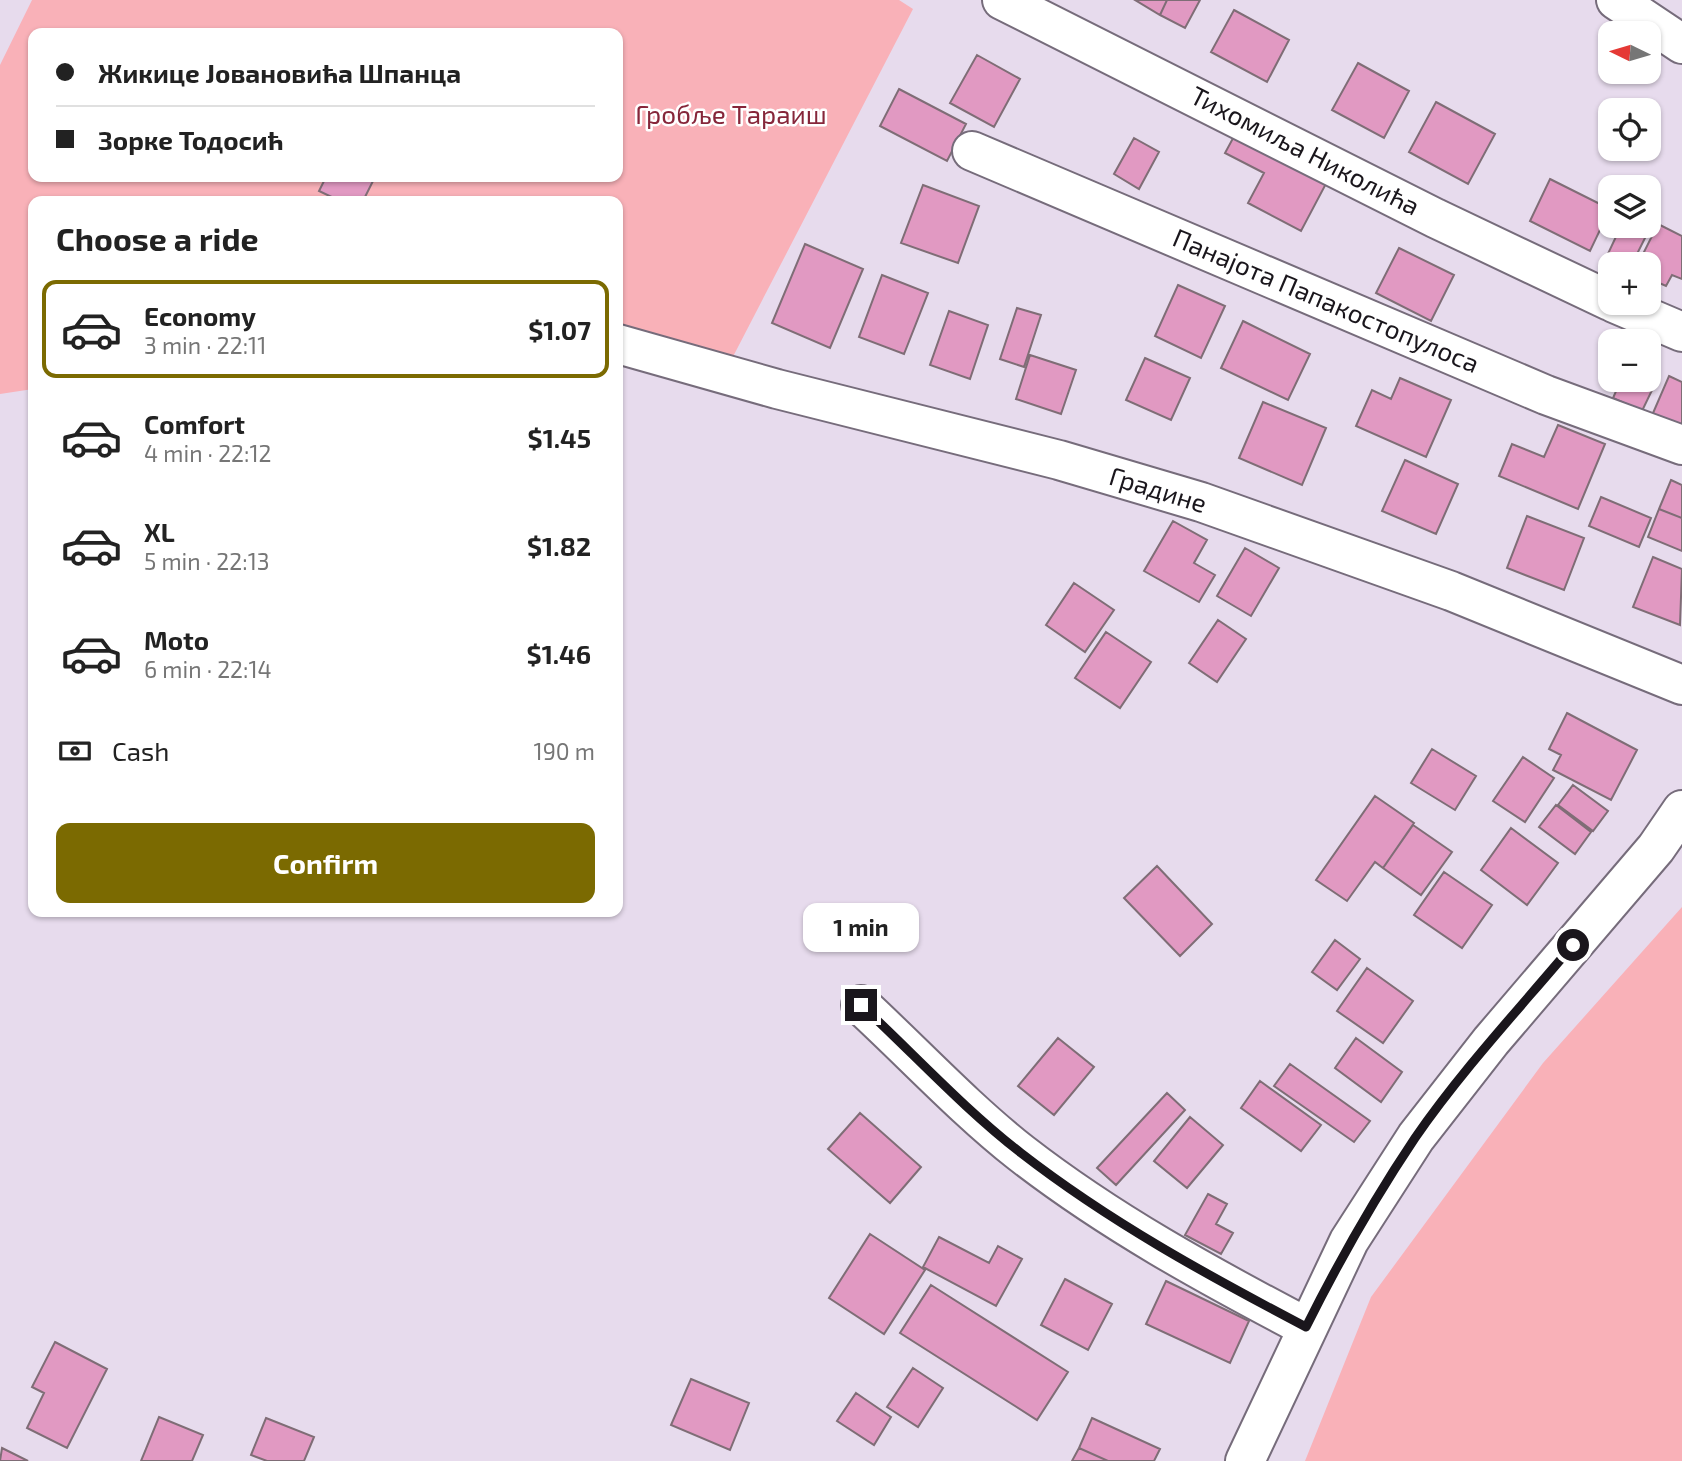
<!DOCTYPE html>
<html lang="en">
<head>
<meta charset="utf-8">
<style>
	body { margin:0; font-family:"Exo 2",sans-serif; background:#f6f6f6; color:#222; height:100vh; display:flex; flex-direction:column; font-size:26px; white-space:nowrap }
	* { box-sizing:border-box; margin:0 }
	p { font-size:23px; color:#767676 }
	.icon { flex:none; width:38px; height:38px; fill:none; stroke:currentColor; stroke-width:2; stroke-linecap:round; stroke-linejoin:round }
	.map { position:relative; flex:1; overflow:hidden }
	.drawer { position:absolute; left:28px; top:196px; width:595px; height:721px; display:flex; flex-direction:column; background:#fff; border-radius:14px; box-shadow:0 2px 5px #0004 }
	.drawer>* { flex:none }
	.top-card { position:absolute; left:28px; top:28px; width:595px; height:154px; border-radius:14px; box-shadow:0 2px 5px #0004; display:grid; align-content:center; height:154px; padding:0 28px; background:#fff }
	.needle { width:46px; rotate:275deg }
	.controls { position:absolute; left:1598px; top:21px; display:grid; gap:14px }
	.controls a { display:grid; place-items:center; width:63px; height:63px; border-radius:14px; background:#fff; box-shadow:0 2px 5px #0004; font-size:35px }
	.end { position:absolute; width:32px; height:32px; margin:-16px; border:9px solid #1a161c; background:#fff; box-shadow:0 0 0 4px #fff }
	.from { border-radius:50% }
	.bubble { position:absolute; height:49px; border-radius:14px; background:#fff; box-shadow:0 2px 5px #0004; font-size:23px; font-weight:700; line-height:49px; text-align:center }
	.top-card b { display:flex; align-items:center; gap:24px; height:66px; font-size:26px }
	.top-card b+b { border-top:2px solid #e0e0e0 }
	.top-card i { width:18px; height:18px; background:#222 }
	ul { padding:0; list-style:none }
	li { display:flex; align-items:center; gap:21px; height:98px; margin:0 14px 10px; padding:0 14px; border:4px solid transparent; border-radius:14px }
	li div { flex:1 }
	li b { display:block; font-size:26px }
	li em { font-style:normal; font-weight:700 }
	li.current { border-color:#7b6a01 }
	li>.icon { width:63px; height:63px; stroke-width:1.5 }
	h2 { padding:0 28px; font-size:32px; line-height:84px }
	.pay { display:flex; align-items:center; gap:18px; height:77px; padding:0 28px; font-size:26px }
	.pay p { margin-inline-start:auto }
	.action { display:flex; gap:14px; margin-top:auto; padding:14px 28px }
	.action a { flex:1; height:80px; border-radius:14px; background:#7b6a01; color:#fff; font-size:28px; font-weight:700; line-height:80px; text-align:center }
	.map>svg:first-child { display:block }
	.green { fill:#f9b1b8; fill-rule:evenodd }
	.building { fill:#e199c2; stroke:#7f6d76; stroke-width:2 }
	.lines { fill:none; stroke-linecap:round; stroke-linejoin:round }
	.minor-casing { stroke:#766c7b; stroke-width:42 }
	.minor { stroke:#fff; stroke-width:38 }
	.route { stroke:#1a161c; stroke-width:9 }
	.labels { text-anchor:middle; stroke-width:5; stroke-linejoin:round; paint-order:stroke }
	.park-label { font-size:26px; fill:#86263a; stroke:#fff }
	.street-label { font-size:26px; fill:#1a161c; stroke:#fff }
</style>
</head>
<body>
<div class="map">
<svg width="1682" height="1461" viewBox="0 0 1682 1461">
	<rect width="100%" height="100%" fill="#e7dbed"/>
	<path class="green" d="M 32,0 L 899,0 L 913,9 L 724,374 L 618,357 L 618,201 L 33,201 L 33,389 L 0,394 L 0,65 ZM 33,33 L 618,33 L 618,177 L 33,177 Z
		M 1682,907 L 1682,1461 L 1305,1461 L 1371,1297 L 1543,1063 Z"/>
	<path class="building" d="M 1135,0 L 1167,0 L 1160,15 Z
		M 1167,0 L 1200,0 L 1185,28 L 1160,15 Z
		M 1234,10 L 1289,40 L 1267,82 L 1211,52 Z
		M 977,55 L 1020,79 L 994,127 L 950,103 Z
		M 1358,63 L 1409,91 L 1384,138 L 1332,110 Z
		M 899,89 L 966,124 L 947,161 L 880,126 Z
		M 1436,102 L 1495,134 L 1468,184 L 1409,152 Z
		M 1238,129 L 1329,178 L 1301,231 L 1248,203 L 1264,173 L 1225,153 Z
		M 1134,138 L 1159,152 L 1139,189 L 1114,174 Z
		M 326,177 L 375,177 L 363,201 L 340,201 L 319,191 Z
		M 1550,179 L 1610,209 L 1590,251 L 1530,221 Z
		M 923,185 L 979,206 L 958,263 L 901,243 Z
		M 1648,222 L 1652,224 L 1632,264 L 1617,264 L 1606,258 L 1621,226 L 1648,226 Z
		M 1658,224 L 1682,236 L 1682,279 L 1672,275 L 1666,286 L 1648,278 L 1648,264 L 1638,264 Z
		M 805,244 L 863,269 L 830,348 L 772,323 Z
		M 1399,248 L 1454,275 L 1431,321 L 1376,293 Z
		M 882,275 L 928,293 L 904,354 L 859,337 Z
		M 1178,285 L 1225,306 L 1201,358 L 1155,336 Z
		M 1017,308 L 1041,315 L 1024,367 L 1000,359 Z
		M 949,311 L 988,325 L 970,379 L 930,365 Z
		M 1243,321 L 1310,354 L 1288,400 L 1221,368 Z
		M 1030,355 L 1076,370 L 1061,414 L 1016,399 Z
		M 1145,358 L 1190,378 L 1171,420 L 1126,400 Z
		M 1669,376 L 1682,382 L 1682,434 L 1650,420 Z
		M 1400,378 L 1451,400 L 1426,457 L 1356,426 L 1372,390 L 1391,399 Z
		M 1621,380 L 1639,380 L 1654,386 L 1642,411 L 1613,398 Z
		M 1263,402 L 1326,428 L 1302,485 L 1239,458 Z
		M 1558,425 L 1605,444 L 1578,509 L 1499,476 L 1512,444 L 1544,457 Z
		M 1405,460 L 1458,484 L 1436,534 L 1382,511 Z
		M 1671,480 L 1682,485 L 1682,518 L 1659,509 Z
		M 1601,497 L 1651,518 L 1639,547 L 1589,526 Z
		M 1659,509 L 1682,518 L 1682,551 L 1648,537 Z
		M 1527,516 L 1584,538 L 1564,590 L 1507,568 Z
		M 1173,521 L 1207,540 L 1194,563 L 1215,575 L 1199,602 L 1144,571 Z
		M 1245,548 L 1279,568 L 1251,616 L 1217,596 Z
		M 1653,557 L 1682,569 L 1680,625 L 1633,607 Z
		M 1074,583 L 1114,610 L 1085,652 L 1046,625 Z
		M 1218,620 L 1246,639 L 1217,682 L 1189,663 Z
		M 1106,632 L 1151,662 L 1120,708 L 1075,678 Z
		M 1567,713 L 1637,750 L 1611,800 L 1553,770 L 1561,755 L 1549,749 Z
		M 1432,749 L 1476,776 L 1455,810 L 1411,783 Z
		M 1523,757 L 1554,778 L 1525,822 L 1493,801 Z
		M 1573,785 L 1608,811 L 1593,831 L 1558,805 Z
		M 1375,796 L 1414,823 L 1383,868 L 1375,862 L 1347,901 L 1316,880 Z
		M 1556,805 L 1591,832 L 1575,854 L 1539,827 Z
		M 1413,825 L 1452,852 L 1421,895 L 1383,868 Z
		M 1511,828 L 1558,863 L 1527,905 L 1481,870 Z
		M 1157,866 L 1212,924 L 1180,956 L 1124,898 Z
		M 1444,872 L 1492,905 L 1462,948 L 1414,915 Z
		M 1335,940 L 1360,959 L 1337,990 L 1312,972 Z
		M 1367,968 L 1413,1001 L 1383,1043 L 1337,1011 Z
		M 1058,1038 L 1094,1067 L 1054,1115 L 1018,1086 Z
		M 1356,1038 L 1402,1072 L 1381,1102 L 1335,1068 Z
		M 1290,1064 L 1370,1121 L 1354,1142 L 1274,1086 Z
		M 1260,1081 L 1321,1125 L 1301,1151 L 1241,1108 Z
		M 1167,1093 L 1185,1110 L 1116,1185 L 1097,1168 Z
		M 860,1113 L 921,1167 L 890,1203 L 828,1149 Z
		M 1190,1117 L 1223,1145 L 1187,1188 L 1154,1161 Z
		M 1208,1194 L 1227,1204 L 1216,1224 L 1233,1233 L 1221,1254 L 1185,1235 Z
		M 870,1234 L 925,1270 L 884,1334 L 829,1298 Z
		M 939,1237 L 989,1263 L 998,1246 L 1022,1259 L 996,1306 L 923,1267 Z
		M 1065,1279 L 1112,1304 L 1088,1350 L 1041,1325 Z
		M 1166,1281 L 1249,1321 L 1230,1363 L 1146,1324 Z
		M 931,1285 L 1068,1372 L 1037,1420 L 900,1333 Z
		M 55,1342 L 107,1369 L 67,1448 L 27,1428 L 44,1393 L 32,1387 Z
		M 913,1368 L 943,1388 L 918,1427 L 887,1407 Z
		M 691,1379 L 749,1403 L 730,1450 L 671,1425 Z
		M 856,1393 L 891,1417 L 874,1445 L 837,1421 Z
		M 159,1417 L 203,1435 L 192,1461 L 141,1461 Z
		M 266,1418 L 314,1437 L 304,1461 L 267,1461 L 251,1455 Z
		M 1092,1418 L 1160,1449 L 1154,1461 L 1108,1461 L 1079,1448 Z
		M 2,1448 L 28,1461 L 0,1461 Z
		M 1079,1448 L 1108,1461 L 1072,1461 Z"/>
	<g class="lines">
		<defs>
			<path id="minor" d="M 1002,0 L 1435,218 L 1610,301
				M 1616,0 L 1682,44
				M 972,151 L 1546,395 L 1682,445
				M 1614,303 L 1682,332
				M 618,344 L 777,389 L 1059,460 L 1201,502 L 1451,591 L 1682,685
				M 861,1005 C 913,1053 966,1110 1021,1153 C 1110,1222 1207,1275 1306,1327
				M 1245,1461 L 1349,1241 L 1416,1137 L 1491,1041 L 1656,848 L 1682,810"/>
		</defs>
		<use href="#minor" class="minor-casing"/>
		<use href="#minor" class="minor"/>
	</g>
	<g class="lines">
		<path class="route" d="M 861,1005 C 914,1054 964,1109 1021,1153 C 1110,1222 1207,1275 1306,1327 C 1339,1261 1374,1199 1415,1138 C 1462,1070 1520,1008 1573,945"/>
	</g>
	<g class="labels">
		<g class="park-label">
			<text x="731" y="124">Гробље Тараиш</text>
		</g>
		<g class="street-label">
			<text transform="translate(1305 151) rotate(27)" y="9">Тихомиља Николића</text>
			<text transform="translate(1326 301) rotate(23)" y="9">Панајота Папакостопулоса</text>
			<text transform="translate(1158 490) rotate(17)" y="9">Градине</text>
		</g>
	</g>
</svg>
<div class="controls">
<a><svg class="needle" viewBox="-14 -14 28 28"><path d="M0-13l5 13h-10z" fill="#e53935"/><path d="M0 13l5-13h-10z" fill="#767676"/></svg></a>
<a><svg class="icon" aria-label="locate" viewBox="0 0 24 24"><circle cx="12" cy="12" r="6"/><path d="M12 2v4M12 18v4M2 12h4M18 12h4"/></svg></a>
<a><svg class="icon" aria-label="layers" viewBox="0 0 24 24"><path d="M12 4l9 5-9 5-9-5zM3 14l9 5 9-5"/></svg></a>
<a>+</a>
<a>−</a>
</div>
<i class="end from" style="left:1573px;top:945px"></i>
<i class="end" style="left:861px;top:1005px"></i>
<div class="bubble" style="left:803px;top:903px;width:116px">1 min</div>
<div class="top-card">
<b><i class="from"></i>Жикице Јовановића Шпанца</b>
<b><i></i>Зорке Тодосић</b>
</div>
<section class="drawer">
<h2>Choose a ride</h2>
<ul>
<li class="current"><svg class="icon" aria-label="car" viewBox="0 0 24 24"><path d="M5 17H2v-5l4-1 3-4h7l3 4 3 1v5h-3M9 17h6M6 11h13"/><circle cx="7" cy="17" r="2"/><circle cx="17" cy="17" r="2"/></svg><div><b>Economy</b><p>3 min · 22:11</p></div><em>$1.07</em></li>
<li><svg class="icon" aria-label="car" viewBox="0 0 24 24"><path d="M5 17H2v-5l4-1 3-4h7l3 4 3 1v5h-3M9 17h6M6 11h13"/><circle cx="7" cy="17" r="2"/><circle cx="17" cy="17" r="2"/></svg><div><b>Comfort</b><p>4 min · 22:12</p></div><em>$1.45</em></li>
<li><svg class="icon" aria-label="car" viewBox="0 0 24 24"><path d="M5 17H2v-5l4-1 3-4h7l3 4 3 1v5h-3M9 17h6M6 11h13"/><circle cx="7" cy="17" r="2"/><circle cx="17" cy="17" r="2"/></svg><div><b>XL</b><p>5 min · 22:13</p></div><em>$1.82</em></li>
<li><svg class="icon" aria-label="car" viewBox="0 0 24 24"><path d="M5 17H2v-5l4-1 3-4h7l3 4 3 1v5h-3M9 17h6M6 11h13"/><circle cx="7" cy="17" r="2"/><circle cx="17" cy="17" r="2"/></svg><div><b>Moto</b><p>6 min · 22:14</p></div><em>$1.46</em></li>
</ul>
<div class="pay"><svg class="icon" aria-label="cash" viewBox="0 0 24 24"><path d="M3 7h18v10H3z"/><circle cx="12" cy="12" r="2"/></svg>Cash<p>190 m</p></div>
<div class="action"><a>Confirm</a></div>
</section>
</div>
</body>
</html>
